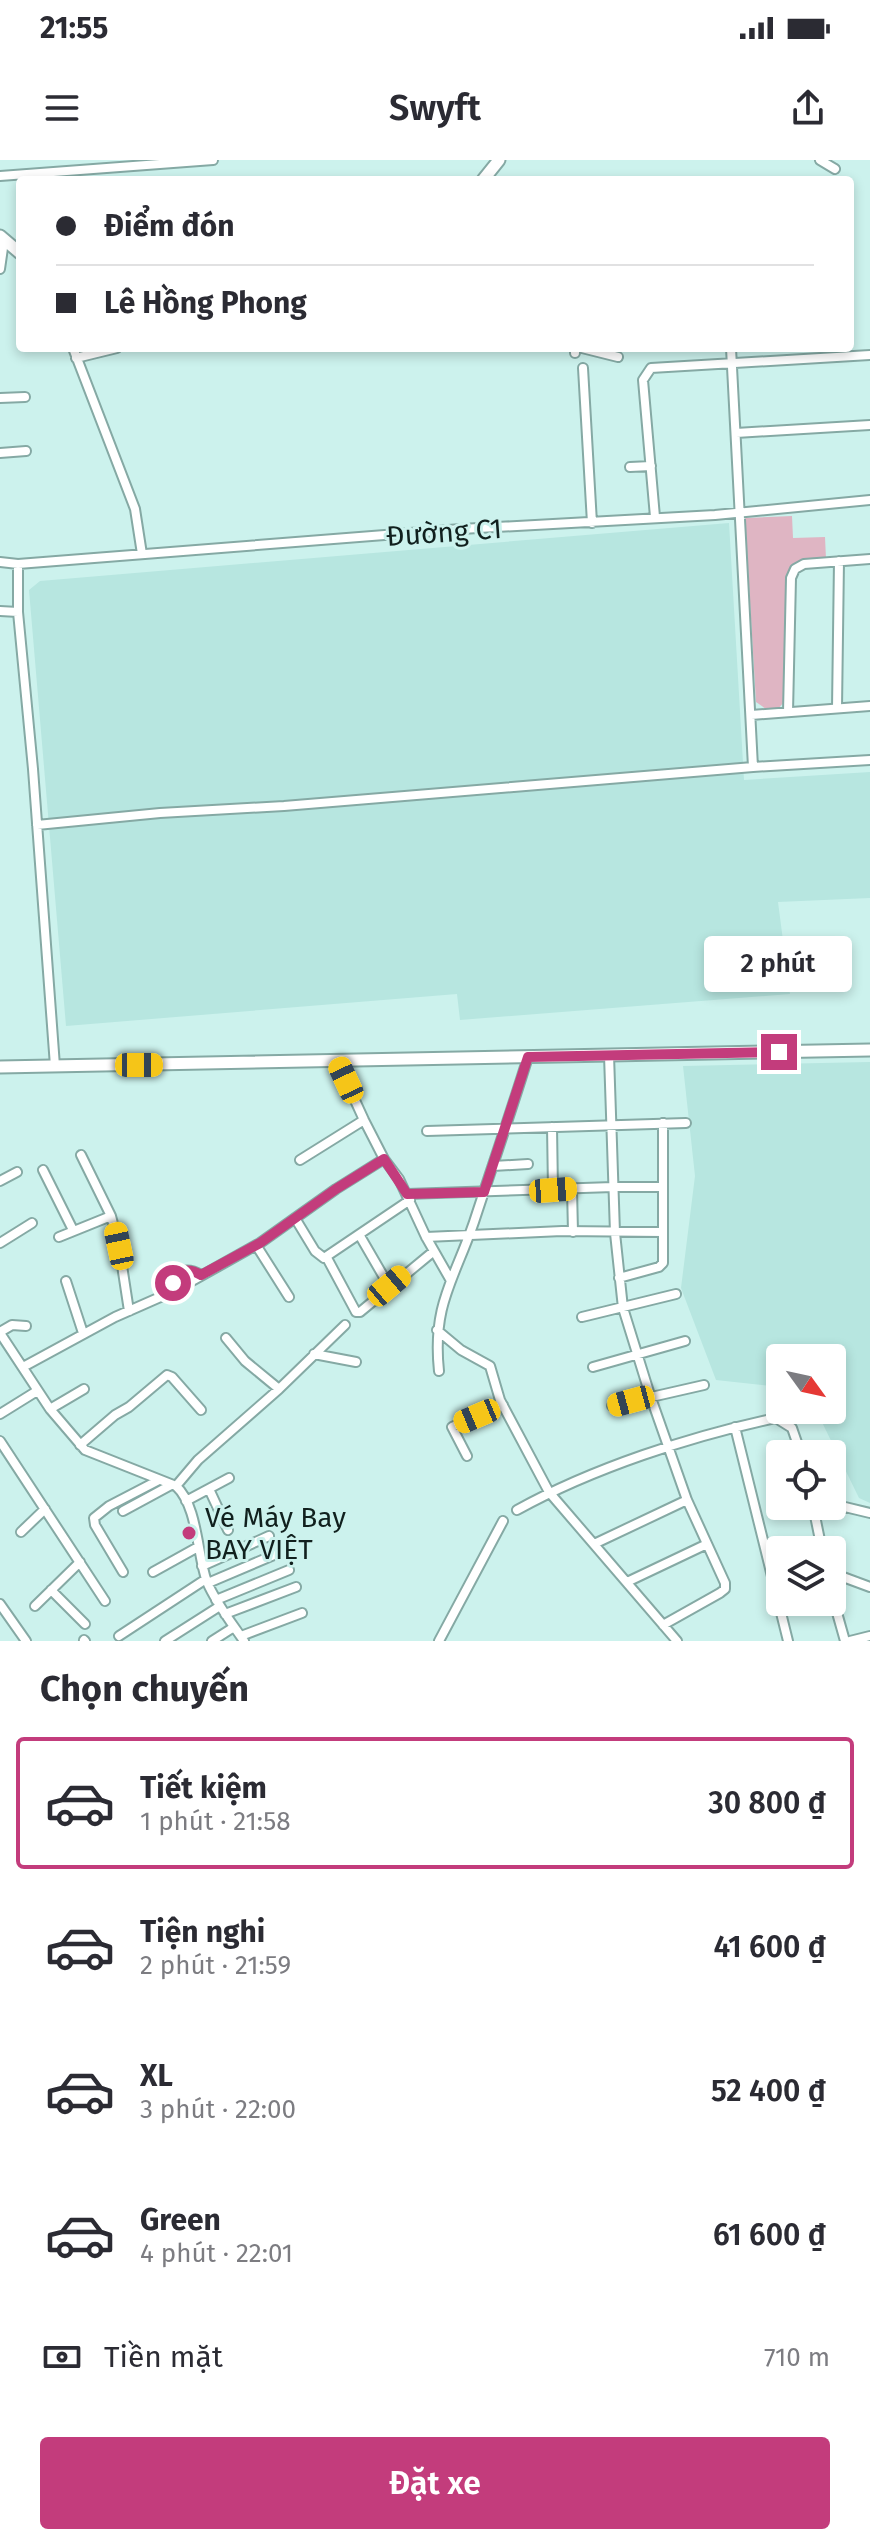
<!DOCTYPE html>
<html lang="vi">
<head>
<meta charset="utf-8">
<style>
	body { margin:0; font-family:"Fira Sans",sans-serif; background:#f2f2f3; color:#2b2b33; height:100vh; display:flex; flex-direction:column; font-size:30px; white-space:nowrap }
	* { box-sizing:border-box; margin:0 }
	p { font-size:26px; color:#7c7c81 }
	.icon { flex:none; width:44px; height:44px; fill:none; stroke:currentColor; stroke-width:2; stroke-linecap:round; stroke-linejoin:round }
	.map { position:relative; height:1481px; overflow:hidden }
	.side { display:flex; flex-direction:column; background:#fff; flex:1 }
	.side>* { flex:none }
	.guide { position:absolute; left:16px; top:16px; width:838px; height:176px; border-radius:8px; box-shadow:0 4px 12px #0003; display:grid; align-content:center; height:176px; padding:0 40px; background:#fff }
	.needle { width:52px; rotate:123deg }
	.buttons { position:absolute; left:766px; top:1184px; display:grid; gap:16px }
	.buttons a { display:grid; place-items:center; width:80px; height:80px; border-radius:8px; background:#fff; box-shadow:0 4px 12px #0003; font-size:40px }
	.end { position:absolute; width:36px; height:36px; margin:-18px; border:10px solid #c33c7c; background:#fff; box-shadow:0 0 0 4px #fff }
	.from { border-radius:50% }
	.bubble { position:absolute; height:56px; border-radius:8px; background:#fff; box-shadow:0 4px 12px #0003; font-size:26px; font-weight:600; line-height:56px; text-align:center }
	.car { position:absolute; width:24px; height:48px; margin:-24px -12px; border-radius:10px; box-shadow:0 0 6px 2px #0007; background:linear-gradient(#f5c518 24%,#345 0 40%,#f5c518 0 76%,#345 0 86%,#f5c518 0) }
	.guide b { display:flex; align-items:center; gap:28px; height:76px; font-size:30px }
	.guide b+b { border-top:2px solid #e1e1e2 }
	.guide i { width:20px; height:20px; background:#2b2b33 }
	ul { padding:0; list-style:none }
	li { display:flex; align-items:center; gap:24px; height:132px; margin:0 16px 12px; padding:0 24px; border:4px solid transparent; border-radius:8px }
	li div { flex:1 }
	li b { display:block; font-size:30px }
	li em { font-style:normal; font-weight:600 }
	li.selected { border-color:#c33c7c }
	li>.icon { width:72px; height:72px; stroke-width:1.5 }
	h2 { padding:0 40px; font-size:36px; line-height:96px }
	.pay { display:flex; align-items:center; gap:20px; height:88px; padding:0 40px; font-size:30px }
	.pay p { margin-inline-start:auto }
	.button { display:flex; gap:16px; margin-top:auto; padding:16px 40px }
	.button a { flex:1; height:92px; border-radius:8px; background:#c33c7c; color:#fff; font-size:32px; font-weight:600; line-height:92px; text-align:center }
	.status { display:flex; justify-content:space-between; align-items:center; height:56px; padding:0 40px; background:#fff; direction:ltr }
	.status svg { height:22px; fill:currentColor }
	header { display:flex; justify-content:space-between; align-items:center; height:104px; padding:0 40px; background:#fff; font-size:36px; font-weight:600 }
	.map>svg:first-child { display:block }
	.built { fill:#b7e6e0 }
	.green { fill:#dfb5c3 }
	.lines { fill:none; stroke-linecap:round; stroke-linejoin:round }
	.minor-casing { stroke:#85a9a4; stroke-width:12 }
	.secondary-casing { stroke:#85a9a4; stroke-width:15 }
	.minor { stroke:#fff; stroke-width:8 }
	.secondary { stroke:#fff; stroke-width:11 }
	.route { stroke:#c33c7c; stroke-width:10 }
	.poi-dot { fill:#c33c7c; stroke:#ccf2ed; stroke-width:3 }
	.labels { text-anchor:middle; stroke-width:6; stroke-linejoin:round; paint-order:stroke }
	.street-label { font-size:28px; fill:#11201e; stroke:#ccf2ed }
	.poi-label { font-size:28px; fill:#11201e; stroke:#ccf2ed; text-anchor:start }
</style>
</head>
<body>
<div class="status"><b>21:55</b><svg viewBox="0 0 49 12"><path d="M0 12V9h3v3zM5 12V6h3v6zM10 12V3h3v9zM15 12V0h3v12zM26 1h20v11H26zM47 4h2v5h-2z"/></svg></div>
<header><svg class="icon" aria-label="menu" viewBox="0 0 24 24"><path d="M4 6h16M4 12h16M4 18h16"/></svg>Swyft<svg class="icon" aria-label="share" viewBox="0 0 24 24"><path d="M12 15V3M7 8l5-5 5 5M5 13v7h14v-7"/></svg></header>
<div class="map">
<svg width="870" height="1481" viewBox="0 0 870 1481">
	<rect width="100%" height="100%" fill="#ccf2ed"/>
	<path class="built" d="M 729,363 L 744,620 L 870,612 L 870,738 L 778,742 L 790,834 L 460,860 L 457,834 L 66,866 L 29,430 L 40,421 Z
		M 870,902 L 870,1343 L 859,1338 L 816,1250 L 832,1250 L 832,1198 L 780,1198 L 780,1227 L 716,1220 L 681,1128 L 695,1016 L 683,906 Z"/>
	<path class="green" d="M 792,356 L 793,378 L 825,377 L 826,399 C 806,400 796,397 786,418 L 784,542 L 778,549 L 766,549 L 756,542 L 745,358 Z"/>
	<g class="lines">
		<defs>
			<path id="minor" d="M 820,0 L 835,9
				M 0,16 L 213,0
				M 0,109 L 4,81
				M 73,188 L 135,349 L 142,394
				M 582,188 L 618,197
				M 731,188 L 753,607
				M 575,193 L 575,188
				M 76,198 L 117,188
				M 583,208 L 592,363
				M 0,238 L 25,237
				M 736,273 L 870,265
				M 0,293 L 26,291
				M 630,307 L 651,306
				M 655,357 L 643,220 L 651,208 L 870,195
				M 0,402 L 18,404 L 461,369 L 715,355 L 870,340
				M 18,404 L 18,452 L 33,609 L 55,906
				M 0,451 L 18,452
				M 837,548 L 839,401
				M 788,552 L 791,418 L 795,409 L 804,404 L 870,399
				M 751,555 L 870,546
				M 37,665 L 160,653 L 284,646 L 753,607 L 870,600
				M 609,895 L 615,1073 L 623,1148 L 650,1235 L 687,1340 L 725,1423 L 725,1429 L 720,1433 L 663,1465
				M 337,901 L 364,960 L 384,999 L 399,1019 L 426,1077 L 450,1119
				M 552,967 L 553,1030
				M 427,971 L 686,963
				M 81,995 L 111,1056
				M 300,1000 L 364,960
				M 493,1006 L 528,1004
				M 43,1010 L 73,1070
				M 0,1021 L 17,1012
				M 572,1029 L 573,1072
				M 407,1034 L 613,1027 L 662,1027
				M 295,1058 L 315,1091 L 324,1098 L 410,1040
				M 360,1076 L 389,1126
				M 59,1077 L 111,1056 L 119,1086 L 129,1151
				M 426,1077 L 562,1071 L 663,1072
				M 0,1083 L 32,1063
				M 256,1085 L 289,1137
				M 327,1098 L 356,1152 L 360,1152 L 434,1091
				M 619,1118 L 659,1107 L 663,1103 L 663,963
				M 66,1121 L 83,1173
				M 174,1131 L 174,1118 C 181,1108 191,1109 201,1115
				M 582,1157 L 676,1134
				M 437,1170 L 461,1190 L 490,1206 L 500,1240 L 549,1332 L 677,1481
				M 0,1172 L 12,1165 L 26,1166
				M 0,1173 L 50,1249 L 85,1290 L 176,1326 C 198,1346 197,1395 207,1422 C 216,1443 231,1462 244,1481
				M 226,1178 L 245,1201 L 279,1229
				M 314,1194 L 356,1202
				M 23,1207 L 115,1157 L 174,1131 L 260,1083 L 336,1029 L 384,999
				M 593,1207 L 685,1181
				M 439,1211 C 432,1145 454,1120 474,1062 C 492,1007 511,952 528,897
				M 612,1246 L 704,1225
				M 50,1249 L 84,1229
				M 0,1254 L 37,1231
				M 735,1267 L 788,1481
				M 0,1281 L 105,1441
				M 80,1285 L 115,1255 L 129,1247 L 167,1215 L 172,1217 L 201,1250
				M 467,1296 L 452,1267 L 503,1245
				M 176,1326 L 198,1300 L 279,1229 L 345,1165
				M 209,1329 L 228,1370
				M 186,1341 L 229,1318
				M 813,1346 L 822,1390
				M 517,1350 C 593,1308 691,1276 776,1258 L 792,1268 L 801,1294
				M 123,1351 L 171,1325
				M 815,1354 L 845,1347 L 870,1353
				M 21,1372 L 45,1349
				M 594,1384 L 687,1340
				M 202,1406 L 269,1376
				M 123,1412 L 95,1365 L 94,1358 L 109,1346 L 159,1320
				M 153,1412 L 198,1387
				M 832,1419 L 843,1417 L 870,1427
				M 627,1422 L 707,1384
				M 208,1423 L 281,1392
				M 51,1430 L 85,1464
				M 832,1435 L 845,1481
				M 216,1440 L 289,1410
				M 0,1444 L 26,1481
				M 35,1446 L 80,1402
				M 225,1454 L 296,1427
				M 119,1476 L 206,1419
				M 241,1476 L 302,1453
				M 84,1480 L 85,1481
				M 165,1481 L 220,1446
				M 212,1481 L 234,1467
				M 439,1481 L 503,1361
				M 850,1481 L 870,1476"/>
			<path id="secondary" d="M 483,20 L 499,0
				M 0,76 L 20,93
				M 0,907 L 870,890"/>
		</defs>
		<use href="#minor" class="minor-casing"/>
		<use href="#secondary" class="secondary-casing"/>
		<use href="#minor" class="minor"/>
		<use href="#secondary" class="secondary"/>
	</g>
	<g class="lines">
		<path class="route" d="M 173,1123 C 175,1108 190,1108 201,1115 L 260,1083 L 336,1029 L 384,999 L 407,1034 L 484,1032 L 528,897 L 779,892"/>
	</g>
	<circle class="poi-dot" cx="189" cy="1373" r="8"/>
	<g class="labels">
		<g class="street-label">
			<text transform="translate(444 372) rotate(-4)" y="10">Đường C1</text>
		</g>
		<g class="poi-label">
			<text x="205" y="1367">Vé Máy Bay<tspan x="205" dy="32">BAY VIỆT</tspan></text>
		</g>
	</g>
</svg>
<div class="buttons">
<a><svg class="needle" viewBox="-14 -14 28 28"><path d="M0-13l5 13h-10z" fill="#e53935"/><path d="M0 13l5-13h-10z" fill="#7c7c81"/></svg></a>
<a><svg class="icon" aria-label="locate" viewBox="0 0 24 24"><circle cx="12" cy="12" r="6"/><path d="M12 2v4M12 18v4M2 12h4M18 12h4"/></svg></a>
<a><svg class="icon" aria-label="layers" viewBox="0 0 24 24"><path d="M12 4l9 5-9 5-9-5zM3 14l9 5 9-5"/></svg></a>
</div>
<i class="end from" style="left:173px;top:1123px"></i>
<i class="end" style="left:779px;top:892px"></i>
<div class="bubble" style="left:704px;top:776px;width:148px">2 phút</div>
<i class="car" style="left:139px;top:905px;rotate:90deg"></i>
<i class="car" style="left:346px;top:920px;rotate:335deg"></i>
<i class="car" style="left:553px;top:1030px;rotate:86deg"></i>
<i class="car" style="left:119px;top:1086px;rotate:348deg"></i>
<i class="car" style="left:389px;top:1126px;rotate:50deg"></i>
<i class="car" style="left:631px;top:1241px;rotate:255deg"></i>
<i class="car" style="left:477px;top:1256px;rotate:247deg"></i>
<div class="guide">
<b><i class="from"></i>Điểm đón</b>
<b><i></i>Lê Hồng Phong</b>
</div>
</div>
<section class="side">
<h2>Chọn chuyến</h2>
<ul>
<li class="selected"><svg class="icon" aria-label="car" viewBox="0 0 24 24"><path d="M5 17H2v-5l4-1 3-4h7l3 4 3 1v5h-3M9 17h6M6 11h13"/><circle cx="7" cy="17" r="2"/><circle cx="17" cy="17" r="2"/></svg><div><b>Tiết kiệm</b><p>1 phút · 21:58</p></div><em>30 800 ₫</em></li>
<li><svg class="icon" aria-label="car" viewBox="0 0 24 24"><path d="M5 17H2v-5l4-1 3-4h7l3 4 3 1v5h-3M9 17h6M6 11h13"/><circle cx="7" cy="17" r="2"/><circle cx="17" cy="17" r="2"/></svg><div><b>Tiện nghi</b><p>2 phút · 21:59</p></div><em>41 600 ₫</em></li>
<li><svg class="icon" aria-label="car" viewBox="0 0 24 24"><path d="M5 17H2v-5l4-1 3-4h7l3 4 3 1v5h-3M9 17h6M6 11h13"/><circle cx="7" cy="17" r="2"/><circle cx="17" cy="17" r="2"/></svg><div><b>XL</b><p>3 phút · 22:00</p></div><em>52 400 ₫</em></li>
<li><svg class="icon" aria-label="car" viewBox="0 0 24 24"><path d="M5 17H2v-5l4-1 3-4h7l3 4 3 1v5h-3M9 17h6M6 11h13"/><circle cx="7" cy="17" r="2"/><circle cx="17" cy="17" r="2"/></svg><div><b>Green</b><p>4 phút · 22:01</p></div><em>61 600 ₫</em></li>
</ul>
<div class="pay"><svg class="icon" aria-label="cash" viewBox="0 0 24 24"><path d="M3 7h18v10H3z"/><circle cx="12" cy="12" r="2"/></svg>Tiền mặt<p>710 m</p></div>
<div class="button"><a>Đặt xe</a></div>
</section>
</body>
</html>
